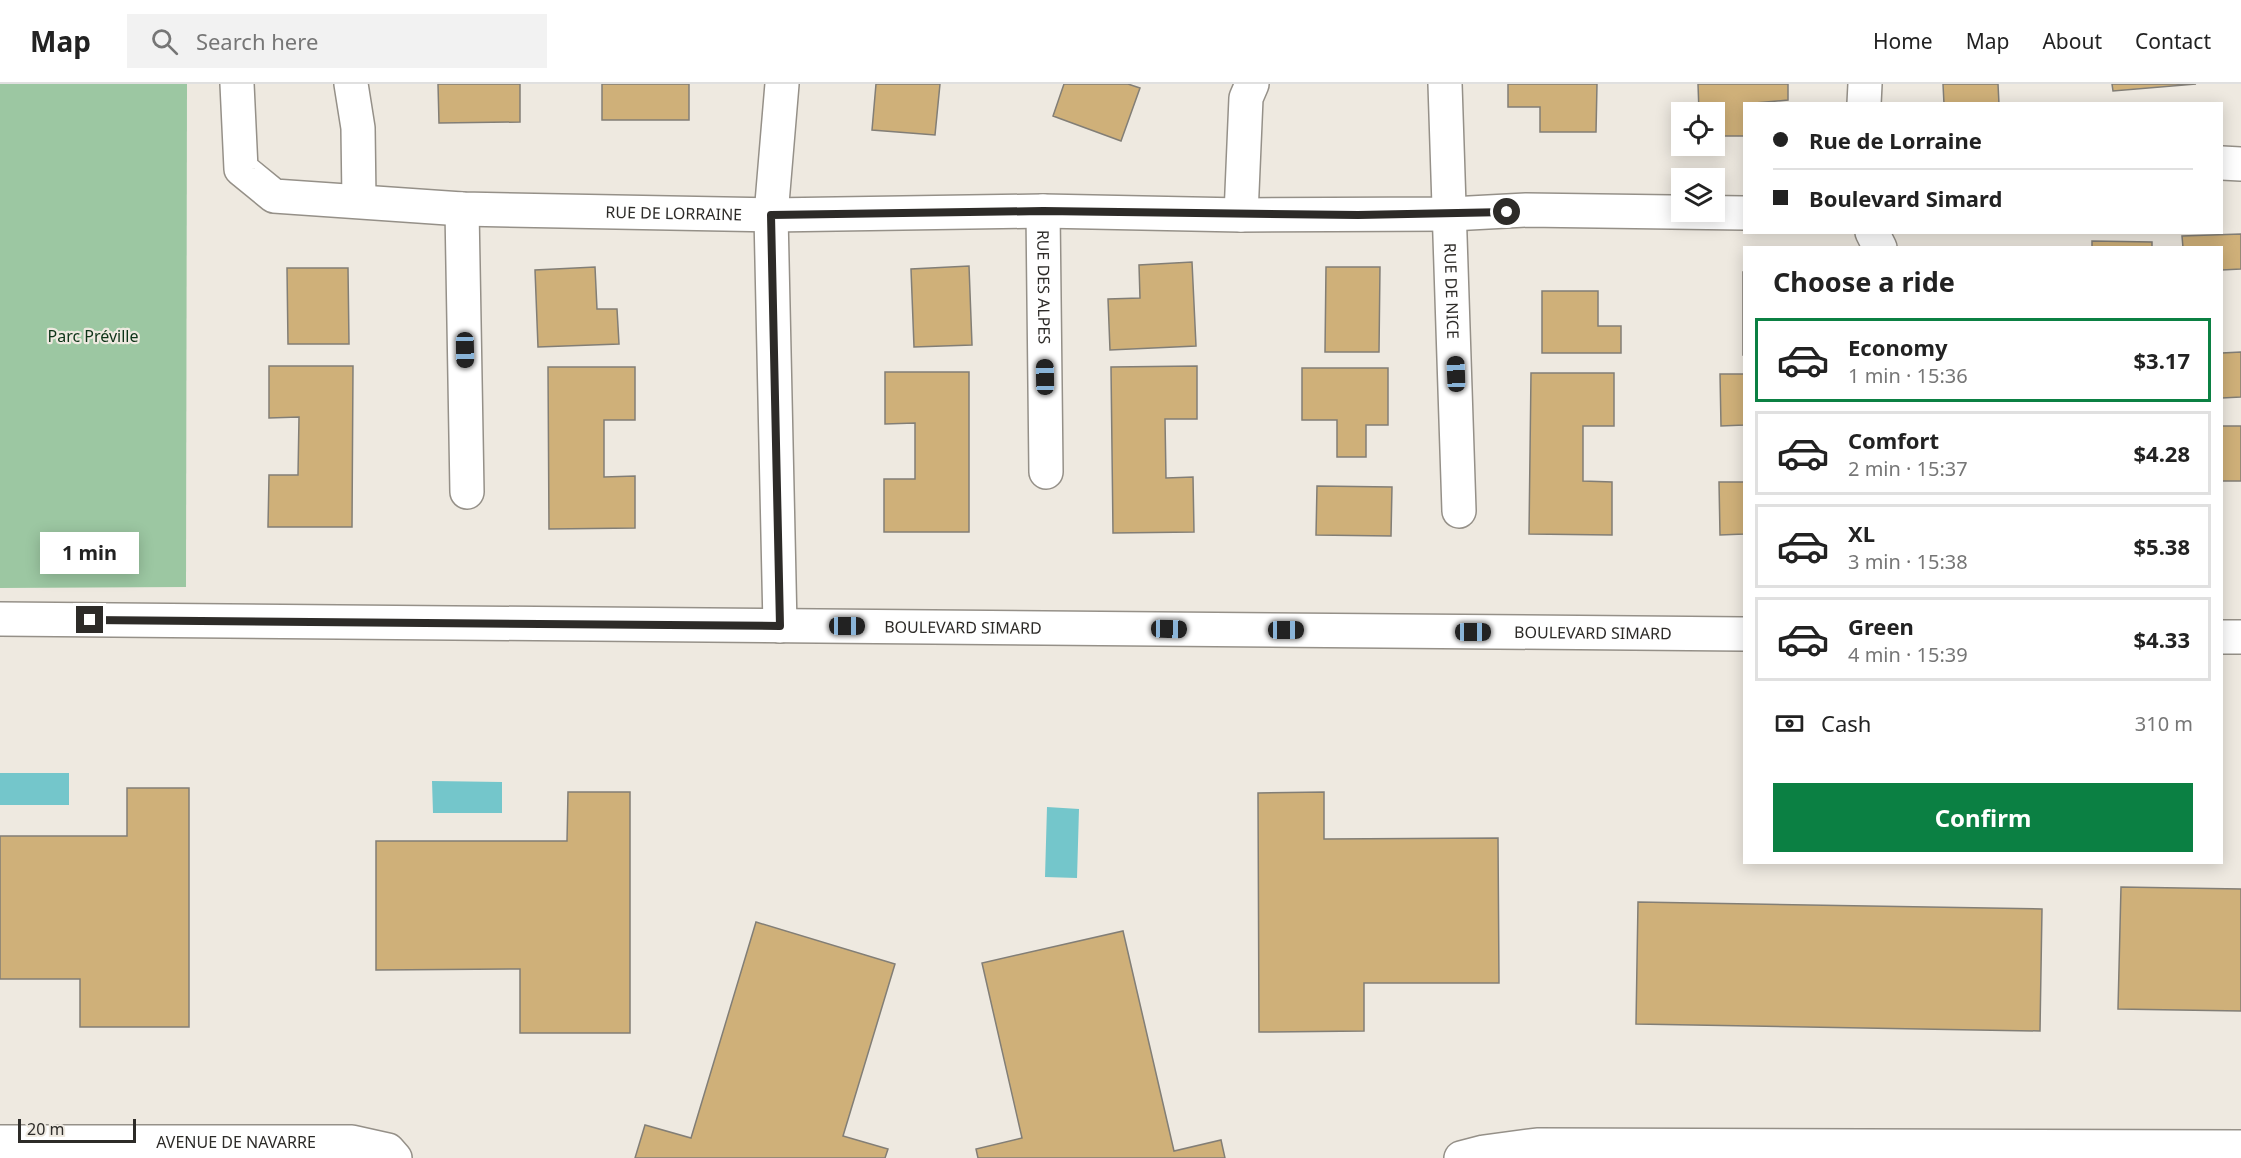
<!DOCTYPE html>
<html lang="en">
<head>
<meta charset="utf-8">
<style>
	body { margin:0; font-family:"Noto Sans",sans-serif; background:#f2f2f2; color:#222; height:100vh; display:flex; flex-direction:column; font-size:22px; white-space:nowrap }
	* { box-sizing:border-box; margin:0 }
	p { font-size:20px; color:#767676 }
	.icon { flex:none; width:33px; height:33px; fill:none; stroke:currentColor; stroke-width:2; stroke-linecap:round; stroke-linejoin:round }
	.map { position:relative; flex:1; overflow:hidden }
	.details { position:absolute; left:1743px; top:162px; width:480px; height:618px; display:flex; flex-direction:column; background:#fff; border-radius:0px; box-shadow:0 3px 15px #0003 }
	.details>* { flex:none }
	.hud { position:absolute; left:1743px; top:18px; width:480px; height:132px; border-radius:0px; box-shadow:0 3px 15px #0003; display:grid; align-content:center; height:132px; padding:0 30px; background:#fff }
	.buttons { position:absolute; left:1671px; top:18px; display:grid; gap:12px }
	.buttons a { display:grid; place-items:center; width:54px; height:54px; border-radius:0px; background:#fff; box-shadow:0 3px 15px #0003; font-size:30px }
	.scale { position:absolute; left:18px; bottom:15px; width:118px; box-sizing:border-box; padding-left:6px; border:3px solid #2d2b28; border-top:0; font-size:16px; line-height:21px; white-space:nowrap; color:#2d2b28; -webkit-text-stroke:4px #eee9e0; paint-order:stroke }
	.end { position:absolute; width:27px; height:27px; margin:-14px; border:8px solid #2d2b28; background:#fff; box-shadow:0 0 0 3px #fff }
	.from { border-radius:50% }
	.bubble { position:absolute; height:42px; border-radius:0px; background:#fff; box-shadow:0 3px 15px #0003; font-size:20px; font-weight:700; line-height:42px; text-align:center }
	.car { position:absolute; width:18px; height:36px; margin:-18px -9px; border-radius:8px; box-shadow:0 0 4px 2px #0007; background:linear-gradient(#222 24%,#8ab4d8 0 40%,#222 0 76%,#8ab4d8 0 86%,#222 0) }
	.hud b { display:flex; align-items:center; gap:21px; height:57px; font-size:22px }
	.hud b+b { border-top:2px solid #e0e0e0 }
	.hud i { width:15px; height:15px; background:#222 }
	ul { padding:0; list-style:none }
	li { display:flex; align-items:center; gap:18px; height:84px; margin:0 12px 9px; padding:0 18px; border:3px solid #e0e0e0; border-radius:0px }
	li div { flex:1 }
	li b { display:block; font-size:22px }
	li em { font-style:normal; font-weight:700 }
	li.current { border-color:#0b8043 }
	li>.icon { width:54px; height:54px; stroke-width:1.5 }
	h2 { padding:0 30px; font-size:27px; line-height:72px }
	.pay { display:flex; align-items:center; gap:15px; height:66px; padding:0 30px; font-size:22px }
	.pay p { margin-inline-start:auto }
	.action { display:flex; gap:12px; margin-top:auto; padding:12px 30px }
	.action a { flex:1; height:69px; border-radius:0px; background:#0b8043; color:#fff; font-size:24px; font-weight:700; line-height:69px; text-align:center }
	header { display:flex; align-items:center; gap:36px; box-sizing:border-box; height:84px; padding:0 30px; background:#fff; border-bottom:2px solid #e0e0e0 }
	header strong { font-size:28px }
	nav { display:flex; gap:33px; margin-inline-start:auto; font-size:21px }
	.search { width:420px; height:54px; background:#f2f2f2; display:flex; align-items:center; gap:15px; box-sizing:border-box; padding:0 21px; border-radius:0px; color:#767676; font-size:22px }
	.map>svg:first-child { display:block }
	.green { fill:#9cc7a2 }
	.water { fill:#74c6cb }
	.building { fill:#cfb079; stroke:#827e76; stroke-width:1.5 }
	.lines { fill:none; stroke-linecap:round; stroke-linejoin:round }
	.minor-casing { stroke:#959088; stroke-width:36 }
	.secondary-casing { stroke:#959088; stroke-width:36 }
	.minor { stroke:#fff; stroke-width:33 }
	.secondary { stroke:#fff; stroke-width:33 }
	.route { stroke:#2d2b28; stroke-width:8 }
	.labels { text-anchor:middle; stroke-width:4.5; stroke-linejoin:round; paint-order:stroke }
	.street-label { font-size:16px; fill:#2d2b28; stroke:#eee9e0 }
	.park-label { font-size:16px; fill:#0d3317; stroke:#eee9e0 }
</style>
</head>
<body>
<header>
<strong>Map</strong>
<div class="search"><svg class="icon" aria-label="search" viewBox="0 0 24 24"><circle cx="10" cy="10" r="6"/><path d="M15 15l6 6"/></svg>Search here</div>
<nav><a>Home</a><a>Map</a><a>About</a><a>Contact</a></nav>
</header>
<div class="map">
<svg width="2241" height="1074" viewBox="0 0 2241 1074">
	<rect width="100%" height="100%" fill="#eee9e0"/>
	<path class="green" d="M 0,0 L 187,0 L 186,503 L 0,504 Z"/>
	<path class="water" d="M 0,689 L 69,689 L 69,721 L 0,721 Z
		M 432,697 L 502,698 L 502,729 L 433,729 Z
		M 1047,723 L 1079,725 L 1077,794 L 1045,793 Z"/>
	<path class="building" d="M 438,0 L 520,0 L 520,38 L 439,39 Z
		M 602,0 L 689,0 L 689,36 L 602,36 Z
		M 876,0 L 940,0 L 935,51 L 872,46 Z
		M 1064,0 L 1128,0 L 1140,4 L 1121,57 L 1053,32 Z
		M 1508,0 L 1597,0 L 1596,48 L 1540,48 L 1540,23 L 1508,23 Z
		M 1698,0 L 1788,0 L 1788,16 L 1744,20 L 1744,52 L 1714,52 L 1714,28 L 1699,28 Z
		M 1943,0 L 1998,0 L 1999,20 L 1944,20 Z
		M 2112,0 L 2196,0 L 2113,7 Z
		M 2241,150 L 2241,185 L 2222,186 L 2222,164 L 2183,164 L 2182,152 Z
		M 2092,157 L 2152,158 L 2152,164 L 2092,164 Z
		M 1192,178 L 1196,262 L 1110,266 L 1108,215 L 1140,214 L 1139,181 Z
		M 969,182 L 972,261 L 914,263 L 911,185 Z
		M 595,183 L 597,225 L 617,225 L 619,260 L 538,263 L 535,186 Z
		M 1326,183 L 1380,183 L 1379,268 L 1325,268 Z
		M 287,184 L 348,184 L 349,260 L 288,260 Z
		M 1743,188 L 1744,188 L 1744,271 L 1743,271 Z
		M 1542,207 L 1598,207 L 1598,242 L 1621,242 L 1621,269 L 1542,269 Z
		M 2241,268 L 2241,313 L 2222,314 L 2222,269 Z
		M 269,282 L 353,282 L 352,443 L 268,443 L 269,391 L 298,391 L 299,333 L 269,334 Z
		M 1197,282 L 1197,335 L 1165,335 L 1166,394 L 1193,393 L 1194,448 L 1113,449 L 1111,283 Z
		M 548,283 L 635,283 L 635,336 L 604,336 L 604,393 L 635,392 L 635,444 L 549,445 Z
		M 1302,284 L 1388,284 L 1388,341 L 1366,341 L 1366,373 L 1337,373 L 1337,336 L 1302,336 Z
		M 885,288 L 969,288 L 969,448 L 884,448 L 884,395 L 915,395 L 915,339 L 885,340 Z
		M 1531,289 L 1614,289 L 1614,342 L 1583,342 L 1583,397 L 1612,398 L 1612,451 L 1529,450 Z
		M 1720,290 L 1744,290 L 1744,341 L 1721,342 Z
		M 2222,342 L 2241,342 L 2241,397 L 2222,397 Z
		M 1719,398 L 1744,398 L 1744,450 L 1720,451 Z
		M 1317,402 L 1392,403 L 1391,452 L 1316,451 Z
		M 127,704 L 189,704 L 189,943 L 80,943 L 80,895 L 0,895 L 0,752 L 127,752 Z
		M 568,708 L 630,708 L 630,949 L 520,949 L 520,885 L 376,886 L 376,757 L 567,757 Z
		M 1324,708 L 1324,755 L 1498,754 L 1499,899 L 1364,899 L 1364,947 L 1259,948 L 1258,709 Z
		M 2121,803 L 2241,805 L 2241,927 L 2118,925 Z
		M 1638,818 L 2042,825 L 2040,947 L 1636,940 Z
		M 756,838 L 895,880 L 843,1052 L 888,1065 L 885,1074 L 635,1074 L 645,1041 L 691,1054 Z
		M 1123,847 L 1174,1067 L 1221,1056 L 1225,1074 L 978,1074 L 976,1065 L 1022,1054 L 982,879 Z"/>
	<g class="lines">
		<defs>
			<g id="minor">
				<path id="s1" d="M 237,0 L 241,85 L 274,112 L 462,125 L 771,131 L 1043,127 L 1241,131 L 1451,130 L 1526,126 L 1744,129"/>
				<path d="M 351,0 L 358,44 L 359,116"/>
				<path id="s2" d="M 1445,0 L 1459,427"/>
				<path d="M 1864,20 L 1865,0"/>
				<path d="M 2222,79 L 2241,80"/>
				<path d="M 462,125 L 467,408"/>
				<path id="s3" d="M 1043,127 L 1046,388"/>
				<path d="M 1241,131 L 1246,14 L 1252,0"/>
				<path d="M 1872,148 L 1880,164"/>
				<path d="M 780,542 L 771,131 L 782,0"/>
				<path id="s4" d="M 0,1058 L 352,1058 L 388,1066 L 395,1074"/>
				<path d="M 1461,1074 L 1484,1068 L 1537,1061 L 2241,1063"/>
			</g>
			<g id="secondary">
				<path id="s5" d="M 0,535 L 1744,550"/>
				<path d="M 2222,553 L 2241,553"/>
			</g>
		</defs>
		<use href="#minor" class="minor-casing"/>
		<use href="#secondary" class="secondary-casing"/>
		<use href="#minor" class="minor"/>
		<use href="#secondary" class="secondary"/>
	</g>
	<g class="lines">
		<path class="route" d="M 90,536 L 780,542 L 771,131 L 1043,127 L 1358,131 L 1507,128"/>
	</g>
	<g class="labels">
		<g class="street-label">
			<text dy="6" stroke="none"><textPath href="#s1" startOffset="528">RUE DE LORRAINE</textPath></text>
			<text dy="6" stroke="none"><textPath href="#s3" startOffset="76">RUE DES ALPES</textPath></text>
			<text dy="6" stroke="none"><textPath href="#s2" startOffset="207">RUE DE NICE</textPath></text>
			<text dy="6" stroke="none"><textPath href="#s5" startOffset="963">BOULEVARD SIMARD</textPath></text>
			<text dy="6" stroke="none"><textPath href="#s5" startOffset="1593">BOULEVARD SIMARD</textPath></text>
			<text dy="6" stroke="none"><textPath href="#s4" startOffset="236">AVENUE DE NAVARRE</textPath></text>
		</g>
		<g class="park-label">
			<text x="93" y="258">Parc Préville</text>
		</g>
	</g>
</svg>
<div class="buttons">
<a><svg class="icon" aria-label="locate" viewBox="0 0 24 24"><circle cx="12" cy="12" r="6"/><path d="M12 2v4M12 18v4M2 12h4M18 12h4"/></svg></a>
<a><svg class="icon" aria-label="layers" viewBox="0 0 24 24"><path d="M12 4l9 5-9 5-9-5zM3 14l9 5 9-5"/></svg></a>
</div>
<div class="scale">20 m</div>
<i class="end from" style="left:1507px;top:128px"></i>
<i class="end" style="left:90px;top:536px"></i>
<div class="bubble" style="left:40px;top:448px;width:99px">1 min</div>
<i class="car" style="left:465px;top:266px;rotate:179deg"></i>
<i class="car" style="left:1456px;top:290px;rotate:358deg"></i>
<i class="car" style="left:1045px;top:293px;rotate:359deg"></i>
<i class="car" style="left:847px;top:542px;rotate:90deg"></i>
<i class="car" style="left:1169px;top:545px;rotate:91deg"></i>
<i class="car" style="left:1286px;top:546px;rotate:90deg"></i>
<i class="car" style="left:1473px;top:548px;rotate:90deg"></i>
<div class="hud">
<b><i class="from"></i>Rue de Lorraine</b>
<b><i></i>Boulevard Simard</b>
</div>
<section class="details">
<h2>Choose a ride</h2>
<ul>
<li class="current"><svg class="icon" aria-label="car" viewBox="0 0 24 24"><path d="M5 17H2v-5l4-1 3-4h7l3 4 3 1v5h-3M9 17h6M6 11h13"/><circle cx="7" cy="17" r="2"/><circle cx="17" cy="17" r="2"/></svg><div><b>Economy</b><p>1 min · 15:36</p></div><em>$3.17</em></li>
<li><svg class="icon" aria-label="car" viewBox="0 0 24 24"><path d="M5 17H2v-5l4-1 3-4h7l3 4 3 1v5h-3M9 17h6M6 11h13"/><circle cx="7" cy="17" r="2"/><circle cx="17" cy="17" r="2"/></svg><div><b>Comfort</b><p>2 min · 15:37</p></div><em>$4.28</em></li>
<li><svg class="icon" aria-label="car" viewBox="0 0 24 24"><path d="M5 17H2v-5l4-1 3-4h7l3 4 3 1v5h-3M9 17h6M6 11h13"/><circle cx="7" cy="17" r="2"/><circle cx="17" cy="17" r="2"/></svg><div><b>XL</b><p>3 min · 15:38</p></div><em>$5.38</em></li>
<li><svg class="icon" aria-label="car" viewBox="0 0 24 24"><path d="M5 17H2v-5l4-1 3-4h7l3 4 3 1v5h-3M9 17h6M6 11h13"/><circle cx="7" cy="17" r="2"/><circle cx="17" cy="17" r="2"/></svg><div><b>Green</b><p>4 min · 15:39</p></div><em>$4.33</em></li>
</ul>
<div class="pay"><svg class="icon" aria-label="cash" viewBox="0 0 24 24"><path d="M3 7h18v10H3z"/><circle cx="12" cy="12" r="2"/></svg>Cash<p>310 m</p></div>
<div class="action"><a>Confirm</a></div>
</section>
</div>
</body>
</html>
